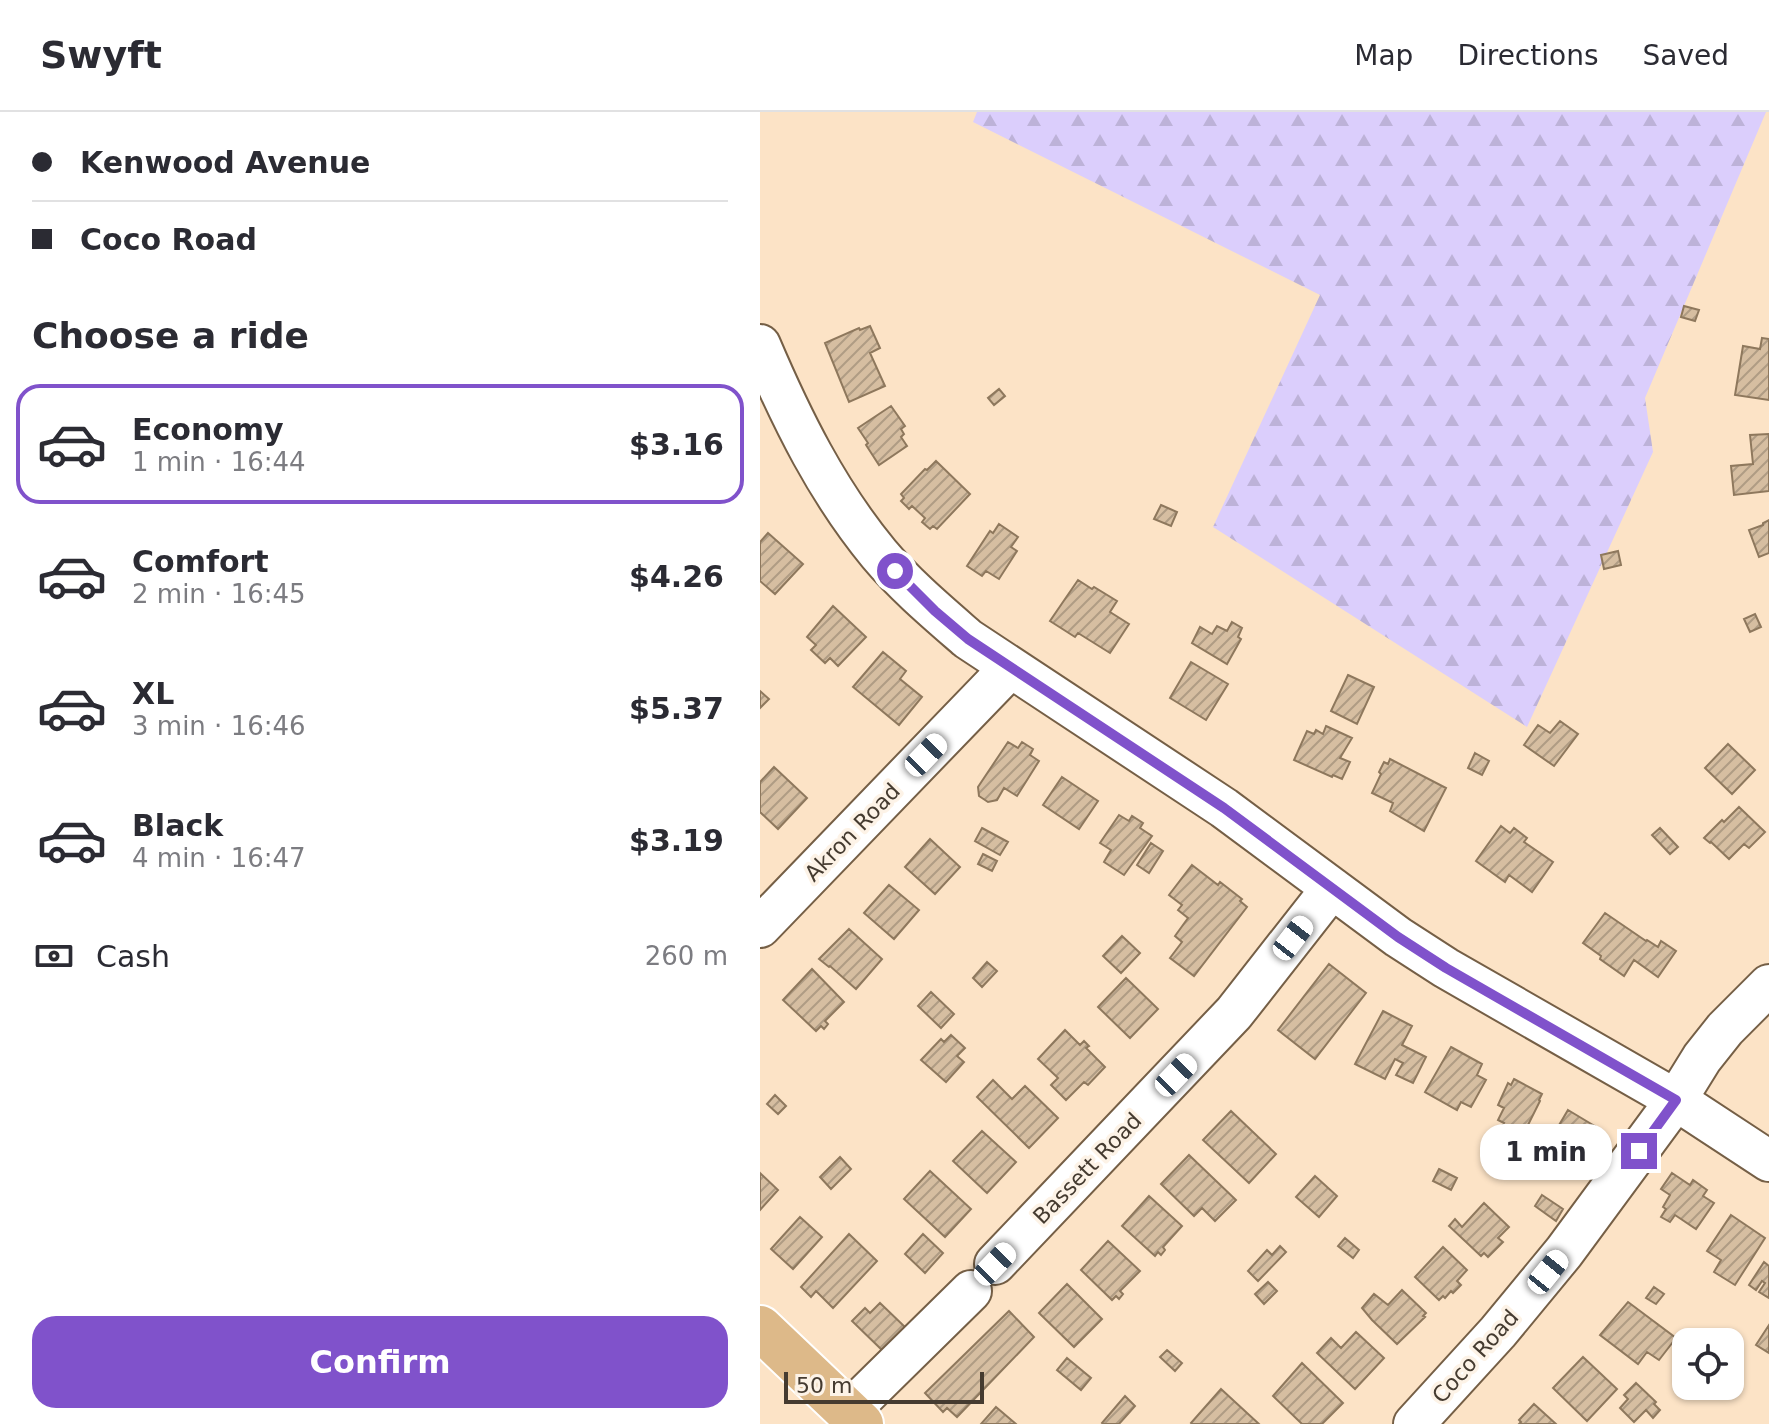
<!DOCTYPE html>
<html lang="en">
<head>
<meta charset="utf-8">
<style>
	body { margin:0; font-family:"DejaVu Sans",sans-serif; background:#f7f7f7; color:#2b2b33; height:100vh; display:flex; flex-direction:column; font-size:30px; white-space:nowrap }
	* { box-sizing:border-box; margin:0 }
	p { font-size:26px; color:#7c7c81 }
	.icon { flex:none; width:44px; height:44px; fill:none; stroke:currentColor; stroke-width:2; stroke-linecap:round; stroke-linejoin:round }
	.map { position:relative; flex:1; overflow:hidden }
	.details { display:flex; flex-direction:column; background:#fff; width:760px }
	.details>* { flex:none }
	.hud { display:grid; align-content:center; height:176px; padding:0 32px; background:#fff }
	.fabs { position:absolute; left:912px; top:1216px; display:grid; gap:16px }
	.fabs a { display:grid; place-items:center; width:72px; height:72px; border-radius:16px; background:#fff; box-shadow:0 2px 6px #0004; font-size:40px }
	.scale { position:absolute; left:24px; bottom:20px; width:200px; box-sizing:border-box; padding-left:8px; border:4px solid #453b30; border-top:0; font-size:22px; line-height:28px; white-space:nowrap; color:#453b30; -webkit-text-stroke:6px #fdf3e7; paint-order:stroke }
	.end { position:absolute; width:36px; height:36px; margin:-18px; border:10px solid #8052cb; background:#fff; box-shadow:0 0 0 4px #fff }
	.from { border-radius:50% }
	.bubble { position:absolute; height:56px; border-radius:24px; background:#fff; box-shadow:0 2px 6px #0004; font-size:26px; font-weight:700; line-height:56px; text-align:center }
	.car { position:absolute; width:24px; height:48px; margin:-24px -12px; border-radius:10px; box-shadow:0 0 6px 2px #0007; background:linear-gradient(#fff 24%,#345 0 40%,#fff 0 76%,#345 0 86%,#fff 0) }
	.hud b { display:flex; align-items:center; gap:28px; height:76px; font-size:30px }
	.hud b+b { border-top:2px solid #e1e1e2 }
	.hud i { width:20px; height:20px; background:#2b2b33 }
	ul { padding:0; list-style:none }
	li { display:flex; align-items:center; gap:24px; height:120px; margin:0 16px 12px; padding:0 16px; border:4px solid transparent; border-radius:24px }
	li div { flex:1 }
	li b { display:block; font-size:30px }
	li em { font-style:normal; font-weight:700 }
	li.current { border-color:#8052cb }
	li>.icon { width:72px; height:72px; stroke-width:1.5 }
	h2 { padding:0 32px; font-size:36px; line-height:96px }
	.pay { display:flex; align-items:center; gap:20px; height:88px; padding:0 32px; font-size:30px }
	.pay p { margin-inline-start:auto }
	.cta { display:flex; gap:16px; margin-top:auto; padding:16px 32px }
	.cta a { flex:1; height:92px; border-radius:24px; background:#8052cb; color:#fff; font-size:32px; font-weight:700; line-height:92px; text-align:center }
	header { display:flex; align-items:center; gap:48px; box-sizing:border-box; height:112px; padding:0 40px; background:#fff; border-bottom:2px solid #e1e1e2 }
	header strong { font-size:38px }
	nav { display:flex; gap:44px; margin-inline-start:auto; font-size:28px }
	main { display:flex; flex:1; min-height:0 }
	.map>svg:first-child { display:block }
	.forest { fill:url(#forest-firs) }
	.building { fill:url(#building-hatch); stroke:#8e785d; stroke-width:2 }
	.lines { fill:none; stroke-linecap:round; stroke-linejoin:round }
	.minor-casing { stroke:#755f46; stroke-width:44 }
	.major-casing { stroke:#fff; stroke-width:48 }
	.minor { stroke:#fff; stroke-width:40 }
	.major { stroke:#ddb989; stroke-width:44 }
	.route { stroke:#8052cb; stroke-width:10 }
	.labels { text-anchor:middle; stroke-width:7; stroke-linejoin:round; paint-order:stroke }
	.street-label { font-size:22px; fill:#453b30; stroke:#fdf3e7 }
</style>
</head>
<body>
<header>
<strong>Swyft</strong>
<nav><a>Map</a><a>Directions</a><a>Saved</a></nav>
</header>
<main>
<section class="details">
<div class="hud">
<b><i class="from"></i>Kenwood Avenue</b>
<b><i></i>Coco Road</b>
</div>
<h2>Choose a ride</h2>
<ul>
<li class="current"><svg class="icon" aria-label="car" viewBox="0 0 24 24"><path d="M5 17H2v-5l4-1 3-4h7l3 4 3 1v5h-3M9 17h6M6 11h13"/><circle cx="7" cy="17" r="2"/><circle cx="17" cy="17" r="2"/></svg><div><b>Economy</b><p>1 min · 16:44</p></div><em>$3.16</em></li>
<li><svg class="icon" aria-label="car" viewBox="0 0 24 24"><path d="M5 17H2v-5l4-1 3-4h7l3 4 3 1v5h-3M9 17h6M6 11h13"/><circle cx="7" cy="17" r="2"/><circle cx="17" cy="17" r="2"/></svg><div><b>Comfort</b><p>2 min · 16:45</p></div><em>$4.26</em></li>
<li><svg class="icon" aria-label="car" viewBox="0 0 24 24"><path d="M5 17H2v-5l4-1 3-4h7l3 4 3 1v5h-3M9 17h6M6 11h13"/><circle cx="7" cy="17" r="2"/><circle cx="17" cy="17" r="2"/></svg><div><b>XL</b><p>3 min · 16:46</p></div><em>$5.37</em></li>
<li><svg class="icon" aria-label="car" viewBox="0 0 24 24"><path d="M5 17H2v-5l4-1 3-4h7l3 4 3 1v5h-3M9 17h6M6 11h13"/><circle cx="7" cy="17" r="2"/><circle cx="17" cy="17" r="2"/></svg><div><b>Black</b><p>4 min · 16:47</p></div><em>$3.19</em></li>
</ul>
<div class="pay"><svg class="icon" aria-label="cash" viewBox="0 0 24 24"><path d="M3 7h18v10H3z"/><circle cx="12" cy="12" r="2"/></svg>Cash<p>260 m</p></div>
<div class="cta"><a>Confirm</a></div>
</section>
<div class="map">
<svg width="1009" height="1312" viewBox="0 0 1009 1312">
	<defs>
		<pattern id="forest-firs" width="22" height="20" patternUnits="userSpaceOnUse" patternTransform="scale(2)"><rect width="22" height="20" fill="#dbcefc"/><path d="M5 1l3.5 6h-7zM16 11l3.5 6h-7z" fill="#bdb2d8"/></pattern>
		<pattern id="building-hatch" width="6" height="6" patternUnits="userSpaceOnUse" patternTransform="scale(2)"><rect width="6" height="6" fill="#d6bea1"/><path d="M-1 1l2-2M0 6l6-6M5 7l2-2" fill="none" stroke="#af9c84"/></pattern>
	</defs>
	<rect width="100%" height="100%" fill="#fce3c6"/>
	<path class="forest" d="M 217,0 L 1006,0 L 885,286 L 893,340 L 767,615 L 453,415 L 560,183 L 213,10 Z"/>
	<path class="building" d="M 924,194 L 939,198 L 935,209 L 921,205 Z
		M 110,214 L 120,236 L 110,241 L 125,274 L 89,290 L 65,231 L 99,216 L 100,218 Z
		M 1002,226 L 1009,227 L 1009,288 L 975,283 L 983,234 L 1000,237 Z
		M 239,277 L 245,284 L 234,293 L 228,286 Z
		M 131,294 L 145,314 L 141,317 L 144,322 L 141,325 L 147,334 L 119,353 L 106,333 L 108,331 L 98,316 Z
		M 1009,322 L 1009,379 L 974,383 L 971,354 L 993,352 L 990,323 Z
		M 176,349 L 210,382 L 177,417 L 173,414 L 170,417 L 162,410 L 165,406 L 152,394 L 149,397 L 141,389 L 144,386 L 141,382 L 165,357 L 167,358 Z
		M 401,393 L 417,400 L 411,414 L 394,407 Z
		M 1009,408 L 1009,441 L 999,445 L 989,418 L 1003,413 L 1003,411 Z
		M 239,412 L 258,425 L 251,435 L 257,439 L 239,467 L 226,459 L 222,464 L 207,454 L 230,419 L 233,421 Z
		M 8,421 L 43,452 L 15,482 L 0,469 L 0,430 Z
		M 858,439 L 861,453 L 844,457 L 841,443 Z
		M 318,468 L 332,477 L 334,475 L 357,489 L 350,500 L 369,512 L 350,541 L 318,521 L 315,525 L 290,509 Z
		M 73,494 L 106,525 L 78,554 L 70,546 L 65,551 L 51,538 L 56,533 L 47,525 Z
		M 995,502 L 1001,515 L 990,520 L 984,507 Z
		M 472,510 L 482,516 L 478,525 L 481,527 L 467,552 L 432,531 L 440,515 L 452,522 L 457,514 L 467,519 Z
		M 123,540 L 146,559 L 140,567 L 162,585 L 139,613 L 93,575 Z
		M 431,550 L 468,572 L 446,608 L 410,586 Z
		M 588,563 L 614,575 L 597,612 L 571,599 Z
		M 0,579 L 9,587 L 0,596 Z
		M 800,609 L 818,622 L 794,654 L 764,633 L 778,613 L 790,621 Z
		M 566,614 L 592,626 L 580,646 L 590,650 L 582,667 L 573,663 L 572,665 L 534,648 L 547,619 L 554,622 L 556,618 L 563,622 Z
		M 248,630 L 258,636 L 262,630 L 273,637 L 270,643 L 279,649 L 257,684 L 244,676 L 237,688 L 228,690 L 219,684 L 218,675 Z
		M 968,632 L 995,658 L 972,682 L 945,656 Z
		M 715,641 L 729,649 L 722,663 L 708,656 Z
		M 630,647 L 686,676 L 664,719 L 630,699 L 633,691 L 612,681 L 621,662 L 619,660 L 624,650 L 628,652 Z
		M 14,655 L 47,686 L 18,717 L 0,700 L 0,670 Z
		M 302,665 L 338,689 L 319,717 L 283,693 Z
		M 979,695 L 1005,720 L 989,736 L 984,732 L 969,747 L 951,730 L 950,731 L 944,726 L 962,708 L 964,710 Z
		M 359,703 L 369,709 L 372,704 L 383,711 L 380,716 L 392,724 L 364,763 L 344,750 L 351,738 L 340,731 Z
		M 741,714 L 750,721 L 754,716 L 767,726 L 764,730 L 793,750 L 772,780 L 749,763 L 745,770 L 716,749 Z
		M 222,716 L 248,730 L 240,743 L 215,729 Z
		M 900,716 L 918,735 L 910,742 L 892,723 Z
		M 170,727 L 200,755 L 175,782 L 145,755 Z
		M 391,731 L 403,739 L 389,761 L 377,753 Z
		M 223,742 L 237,749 L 232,759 L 218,752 Z
		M 432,753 L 458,773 L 460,770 L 482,787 L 480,789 L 487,795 L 434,864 L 410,846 L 422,830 L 415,824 L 428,806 L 418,798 L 422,793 L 409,783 Z
		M 129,773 L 159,798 L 134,827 L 104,801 Z
		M 845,801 L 886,829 L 887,828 L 898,835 L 901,829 L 916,839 L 898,865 L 874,848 L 864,864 L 840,847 L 841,844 L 823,831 Z
		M 89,817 L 122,847 L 96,877 L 70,854 L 69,855 L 59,847 Z
		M 362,824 L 380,841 L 361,861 L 343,844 Z
		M 227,850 L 237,859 L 222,875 L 213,866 Z
		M 569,852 L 606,881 L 555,947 L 518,918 Z
		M 52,857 L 84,890 L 65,909 L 68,912 L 64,917 L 61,914 L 56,919 L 23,888 Z
		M 366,866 L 398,897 L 370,926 L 338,895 Z
		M 171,880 L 194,902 L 181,916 L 158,894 Z
		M 623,899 L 652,914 L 642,933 L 666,945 L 653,971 L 636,963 L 643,951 L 635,947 L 625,967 L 595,952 Z
		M 305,918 L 320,933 L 324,929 L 329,934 L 326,936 L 345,955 L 328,973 L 324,970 L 306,988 L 291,973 L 298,966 L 278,947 Z
		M 191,923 L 205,936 L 197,944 L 204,950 L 186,970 L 161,948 L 181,927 L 184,930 Z
		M 691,935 L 722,952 L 717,963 L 726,968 L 711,995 L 701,990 L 697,998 L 665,980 Z
		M 754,967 L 782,982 L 779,988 L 780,989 L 762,1025 L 742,1014 L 744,1011 L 738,1008 L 744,996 L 738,993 L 748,971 L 751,973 Z
		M 233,968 L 252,987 L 265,974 L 298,1006 L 269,1036 L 217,985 Z
		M 15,983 L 26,994 L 18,1002 L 7,992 Z
		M 808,998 L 838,1016 L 812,1060 L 782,1042 Z
		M 471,999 L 516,1042 L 489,1071 L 443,1028 Z
		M 222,1019 L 256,1050 L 227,1081 L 193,1049 Z
		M 429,1043 L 476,1088 L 455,1109 L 442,1096 L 434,1104 L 401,1072 Z
		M 80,1045 L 91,1057 L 71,1077 L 60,1065 Z
		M 679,1057 L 697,1066 L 691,1078 L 673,1069 Z
		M 170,1059 L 211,1097 L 185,1125 L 144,1087 Z
		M 0,1061 L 18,1078 L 0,1098 Z
		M 912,1061 L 930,1073 L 933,1068 L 947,1078 L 943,1084 L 954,1091 L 936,1117 L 915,1103 L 910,1110 L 901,1105 L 906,1097 L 903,1095 L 910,1083 L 901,1077 Z
		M 555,1064 L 577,1084 L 559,1105 L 536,1085 Z
		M 782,1083 L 803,1097 L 796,1109 L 775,1094 Z
		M 389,1084 L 422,1114 L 403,1135 L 405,1138 L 401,1143 L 398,1140 L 395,1144 L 362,1114 Z
		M 724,1091 L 749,1115 L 738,1126 L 743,1130 L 728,1145 L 724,1141 L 721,1144 L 689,1114 L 695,1107 L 702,1115 Z
		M 971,1103 L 1005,1126 L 975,1173 L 954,1160 L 961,1148 L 947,1139 Z
		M 40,1105 L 62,1125 L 33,1157 L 11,1137 Z
		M 89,1122 L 117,1149 L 73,1196 L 56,1179 L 51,1185 L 41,1175 Z
		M 163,1122 L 183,1141 L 165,1161 L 145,1142 Z
		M 585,1126 L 599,1138 L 593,1146 L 578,1134 Z
		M 348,1129 L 380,1159 L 360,1179 L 363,1182 L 359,1187 L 356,1184 L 352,1188 L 321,1158 Z
		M 520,1134 L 526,1140 L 498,1169 L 488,1159 L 507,1138 L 512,1143 Z
		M 683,1135 L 707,1158 L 697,1169 L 701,1173 L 693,1181 L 691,1179 L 685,1186 L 683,1184 L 679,1188 L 655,1165 Z
		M 1004,1150 L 1009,1154 L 1009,1186 L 999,1180 L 1005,1171 L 1002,1169 L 996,1178 L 989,1173 Z
		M 508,1170 L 517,1179 L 504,1192 L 495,1182 Z
		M 307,1172 L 342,1207 L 314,1235 L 279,1201 Z
		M 894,1175 L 904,1182 L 896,1192 L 886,1186 Z
		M 642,1178 L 666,1201 L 663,1204 L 665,1205 L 637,1232 L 612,1208 L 602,1196 L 614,1182 L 628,1193 Z
		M 868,1190 L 916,1226 L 899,1248 L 887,1240 L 878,1252 L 840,1223 Z
		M 120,1191 L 146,1216 L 123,1239 L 92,1209 L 105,1196 L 110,1201 Z
		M 249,1199 L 274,1225 L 197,1305 L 187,1296 L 183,1300 L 165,1281 Z
		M 1009,1213 L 1009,1241 L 996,1233 Z
		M 596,1220 L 624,1246 L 595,1277 L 557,1241 L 571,1226 L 581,1236 Z
		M 407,1238 L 422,1251 L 415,1259 L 400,1245 Z
		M 823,1245 L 857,1277 L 827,1309 L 793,1276 Z
		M 307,1246 L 331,1266 L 321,1278 L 297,1258 Z
		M 542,1251 L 583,1291 L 562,1312 L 542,1312 L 513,1284 Z
		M 876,1271 L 896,1290 L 894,1292 L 900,1298 L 893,1306 L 886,1298 L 874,1310 L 860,1296 L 868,1287 L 864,1283 Z
		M 461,1277 L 499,1312 L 432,1312 L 431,1311 Z
		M 365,1284 L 375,1294 L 359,1312 L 343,1312 L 342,1311 Z
		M 774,1292 L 796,1312 L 759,1312 L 761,1310 L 759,1308 Z
		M 236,1295 L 256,1312 L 221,1312 Z"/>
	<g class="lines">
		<defs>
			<path id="minor" d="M 0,233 C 32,308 67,379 119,442 C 145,473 177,500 208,527 L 464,696 L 638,825 L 686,856 L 916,988 L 1009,1049
				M 0,815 L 250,556
				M 235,1152 L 474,901 L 572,776
				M 88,1300 L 211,1179
				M 654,1312 L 738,1220 L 804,1140 L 916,988 L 942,946 L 965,917 L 1009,873"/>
			<path id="major" d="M 0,1216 L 101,1312"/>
		</defs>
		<use href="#minor" class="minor-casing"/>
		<use href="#major" class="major-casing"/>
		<use href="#minor" class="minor"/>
		<use href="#major" class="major"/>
	</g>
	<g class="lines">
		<path class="route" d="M 135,459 L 175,499 L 208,527 L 464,696 L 638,825 L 686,856 L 916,988 L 879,1039"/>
	</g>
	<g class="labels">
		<g class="street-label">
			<text transform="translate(92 720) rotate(-46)" y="8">Akron Road</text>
			<text transform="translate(327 1056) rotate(-46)" y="8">Bassett Road</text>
			<text transform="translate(715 1244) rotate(-48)" y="8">Coco Road</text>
		</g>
	</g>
</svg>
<div class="fabs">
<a><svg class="icon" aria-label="locate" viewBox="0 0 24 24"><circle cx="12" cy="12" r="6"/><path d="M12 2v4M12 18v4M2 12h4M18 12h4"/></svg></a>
</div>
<div class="scale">50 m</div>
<i class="end from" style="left:135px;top:459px"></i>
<i class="end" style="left:879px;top:1039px"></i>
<div class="bubble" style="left:720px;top:1012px;width:132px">1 min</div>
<i class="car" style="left:166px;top:643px;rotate:44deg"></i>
<i class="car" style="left:533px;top:826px;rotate:38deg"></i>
<i class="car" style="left:416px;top:963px;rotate:44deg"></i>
<i class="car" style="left:235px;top:1152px;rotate:44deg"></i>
<i class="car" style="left:788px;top:1160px;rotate:39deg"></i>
</div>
</main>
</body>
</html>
